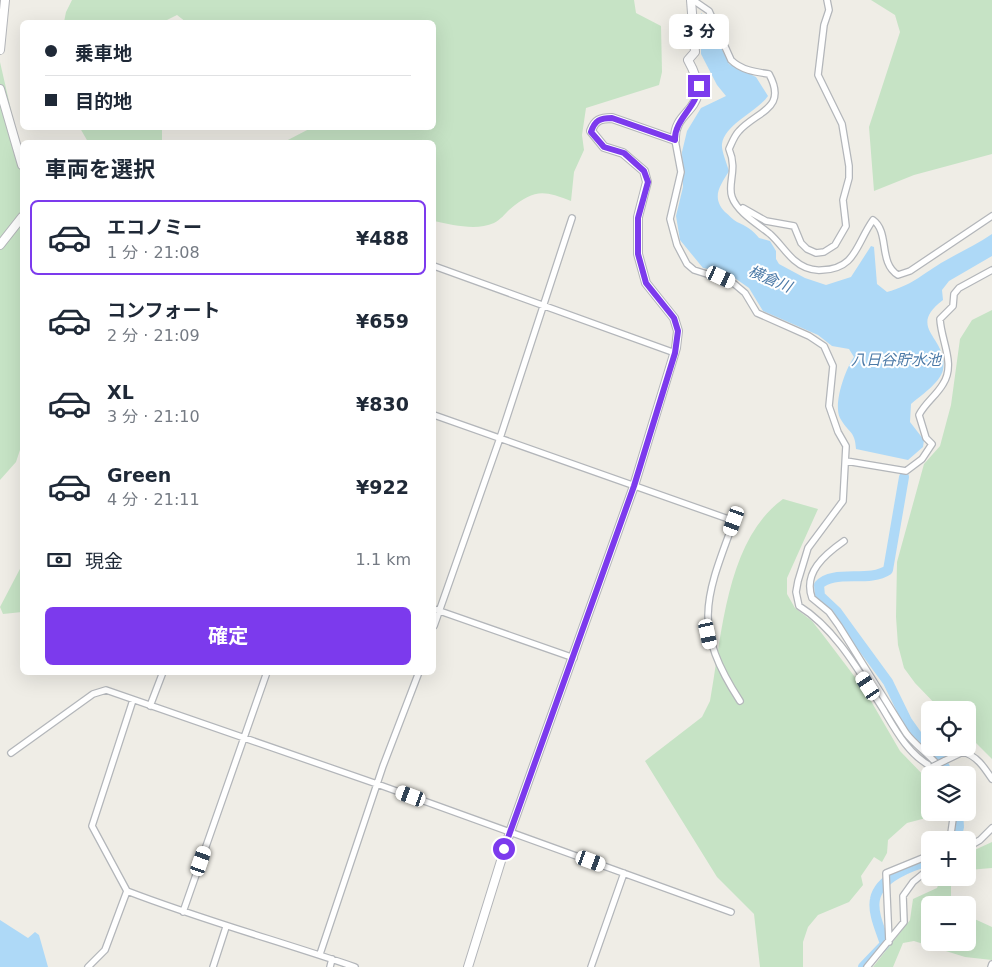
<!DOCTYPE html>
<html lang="ja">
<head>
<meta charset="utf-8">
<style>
	body { margin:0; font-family:"DejaVu Sans","Noto Sans JP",sans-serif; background:#f2f2f3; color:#1f2937; height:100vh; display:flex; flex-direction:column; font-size:19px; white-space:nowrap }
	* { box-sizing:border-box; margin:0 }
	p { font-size:16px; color:#747a83 }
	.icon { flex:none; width:28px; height:28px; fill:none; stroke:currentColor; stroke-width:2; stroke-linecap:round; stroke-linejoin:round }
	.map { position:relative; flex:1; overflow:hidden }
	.side { position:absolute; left:20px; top:140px; width:416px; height:535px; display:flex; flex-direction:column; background:#fff; border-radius:8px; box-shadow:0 5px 20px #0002 }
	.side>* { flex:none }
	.banner { position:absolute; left:20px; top:20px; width:416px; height:110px; border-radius:8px; box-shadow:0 5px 20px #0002; display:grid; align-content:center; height:110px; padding:0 25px; background:#fff }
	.buttons { position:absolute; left:921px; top:701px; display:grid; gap:10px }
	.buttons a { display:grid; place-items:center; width:55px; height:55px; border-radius:8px; background:#fff; box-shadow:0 5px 20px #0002; font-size:25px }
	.end { position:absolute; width:22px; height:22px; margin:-11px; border:6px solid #7c3aed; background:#fff; box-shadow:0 0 0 2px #fff }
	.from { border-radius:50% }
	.bubble { position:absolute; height:35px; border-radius:8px; background:#fff; box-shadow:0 5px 20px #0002; font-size:16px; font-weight:700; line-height:35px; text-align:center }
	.car { position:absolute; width:15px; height:30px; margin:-15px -8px; border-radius:6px; box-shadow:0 0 4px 1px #0007; background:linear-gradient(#fff 24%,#345 0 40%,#fff 0 76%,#345 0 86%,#fff 0) }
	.banner b { display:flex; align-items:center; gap:18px; height:48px; font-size:19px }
	.banner b+b { border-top:1px solid #e0e1e3 }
	.banner i { width:12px; height:12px; background:#1f2937 }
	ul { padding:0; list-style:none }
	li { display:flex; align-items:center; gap:15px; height:75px; margin:0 10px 8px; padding:0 15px; border:2px solid transparent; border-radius:8px }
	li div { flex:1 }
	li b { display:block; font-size:19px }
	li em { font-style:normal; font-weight:700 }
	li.on { border-color:#7c3aed }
	li>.icon { width:45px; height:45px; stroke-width:1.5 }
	h2 { padding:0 25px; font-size:22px; line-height:60px }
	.pay { display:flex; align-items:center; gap:12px; height:55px; padding:0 25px; font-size:19px }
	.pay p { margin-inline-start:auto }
	.action { display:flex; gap:10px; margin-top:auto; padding:10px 25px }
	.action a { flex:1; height:58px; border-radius:8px; background:#7c3aed; color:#fff; font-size:20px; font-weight:700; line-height:58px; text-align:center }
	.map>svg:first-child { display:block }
	.green { fill:#c6e3c5 }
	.water { fill:#aed9f7 }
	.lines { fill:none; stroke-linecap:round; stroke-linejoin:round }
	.river { stroke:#aed9f7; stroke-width:10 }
	.street-casing { stroke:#b3b6ba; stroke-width:8 }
	.secondary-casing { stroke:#b3b5b9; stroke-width:10 }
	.street { stroke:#fff; stroke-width:5.5 }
	.secondary { stroke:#fff; stroke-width:8 }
	.street-bridge-casing { stroke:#b3b6ba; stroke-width:8; stroke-linecap:butt }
	.street-bridge { stroke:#fff; stroke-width:5.5 }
	.route { stroke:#7c3aed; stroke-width:6 }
	.labels { text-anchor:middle; stroke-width:4; stroke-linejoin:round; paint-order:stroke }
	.water-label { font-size:15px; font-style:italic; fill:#4c7aa7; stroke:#fff }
</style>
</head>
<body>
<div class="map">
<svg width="992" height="967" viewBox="0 0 992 967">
	<rect width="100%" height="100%" fill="#efede6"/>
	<path class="green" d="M 72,0 L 634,0 L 636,13 L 661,26 L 662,72 L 659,85 L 586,108 L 582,135 L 584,150 L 574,172 L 571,201 C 543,190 534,189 509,210 C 505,214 500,220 494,223 C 476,231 453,225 434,221 L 434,142 L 284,142 L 311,128 L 434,128 L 434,22 L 186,22 L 177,15 L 167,20 L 166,22 L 64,22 L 66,12 Z
		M 871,0 L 992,0 L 992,154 L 914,175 L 874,191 L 869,127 L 900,32 L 895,15 Z
		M 0,62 L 22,158 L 22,444 L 16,462 L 0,480 Z
		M 80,128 L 162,128 L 162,142 L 88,142 Z
		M 992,310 L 992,759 L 968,735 L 968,710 L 941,710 L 915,683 L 904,668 L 898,645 L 896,617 L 897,562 L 924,464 L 940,446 L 951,405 L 960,339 L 972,320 Z
		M 783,499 L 818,509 L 787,578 L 787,594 L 795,608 L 812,621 L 823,635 L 864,689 L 900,751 L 930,782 L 930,801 L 926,818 L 907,823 L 888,840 L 887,853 L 882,862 L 874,857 L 861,876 L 863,885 L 849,902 L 818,915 L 808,927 L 803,942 L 803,967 L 760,967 L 754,914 L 717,877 L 645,761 L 702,717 L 710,701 C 722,636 726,540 783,499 Z
		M 22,565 L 22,612 L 3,614 L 0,607 Z
		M 992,842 L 992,868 L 968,870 L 968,853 Z
		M 941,878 L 956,878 L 951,882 L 951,905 L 930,905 L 930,942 L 968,942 L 968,916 L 992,927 L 992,960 L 965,957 L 914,941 L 903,943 L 893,967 L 873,967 L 910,920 L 913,899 L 937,888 Z"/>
	<path class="water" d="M 701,13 L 707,18 L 729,64 L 756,77 L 768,96 C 757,112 725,124 722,144 C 721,150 727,164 729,171 C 720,186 711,197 725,212 C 729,215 733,220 737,222 C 746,226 753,230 759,238 L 770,241 L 776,251 L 776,259 L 779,264 L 805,278 L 826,285 L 851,277 L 871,246 L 874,247 L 877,284 L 887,292 C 912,285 920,276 941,263 C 958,253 976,245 992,234 L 992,256 L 949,281 L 942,290 L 943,300 C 905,329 949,337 943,370 C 940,383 920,396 911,404 L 910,422 L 924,440 L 923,447 L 908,460 L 856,449 C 855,430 848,433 840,418 C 833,404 845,370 854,357 L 849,349 L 832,346 L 818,335 L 763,311 L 749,288 L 726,272 L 703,268 L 680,240 L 676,216 L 683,187 L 682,152 L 687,131 L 701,108 L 726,96 L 717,85 L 701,54 Z
		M 0,920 L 28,938 L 35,932 L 39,935 L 48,967 L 0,967 Z"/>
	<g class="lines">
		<path class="river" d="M 904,477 L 888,570 C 869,583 833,569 819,585 L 820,596 L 837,612 L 850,630 L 888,682 L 907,721 L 924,745 L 940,758 L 949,775
			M 956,840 L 959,827 L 958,812
			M 863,967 L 885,944 C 881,931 872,913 875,899 C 879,878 912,865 930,861"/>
		<defs>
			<path id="street" d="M 693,0 L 709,11 L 731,60 C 741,70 755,72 769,74 C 788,109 757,111 739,131 C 734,136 732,143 729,149 C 738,170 727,184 732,197 C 737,212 759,225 770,234 C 779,242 785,252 794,260 C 802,267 811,271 822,270 C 856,269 856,244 873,220 C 890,232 878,263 898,275 L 910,271 L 992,216
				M 675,140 L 681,172 L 670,219 L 677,245 L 687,264 L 694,270 L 732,282 L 745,293 L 757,313 L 809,336 L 824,346 L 833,366 L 829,406 L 838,432 L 846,446 L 843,501 L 808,548 L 798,581 L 796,592 L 799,606 C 836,629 860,673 883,709 C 896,731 909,755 932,767
				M 743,208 L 766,221 L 794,226 L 801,243 L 807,249 L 816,253 L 824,252 L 835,245 L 846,226 L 843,200 L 849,178 L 849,166 L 842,124 L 818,75 L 824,25 L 829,10 L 827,0
				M 434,266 L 675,353
				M 434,415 L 734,521 C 705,599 692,627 740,701
				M 846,461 L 906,471 L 922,459 L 932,444 L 926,438 L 919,415 C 925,403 936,396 943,384 C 956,364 941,341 940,319 L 953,306 L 954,294 L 959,288 L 992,270
				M 844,541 C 824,555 803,573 812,598 L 829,612 L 839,626 L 906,733 C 917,748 937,759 944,775
				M 434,609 L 574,658
				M 434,626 L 500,438 L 572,218
				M 133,700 L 92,826 L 127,891 C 202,920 279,941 355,967
				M 150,706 L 163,672
				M 11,753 L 93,694 L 106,690 L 377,784 L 731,912
				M 944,761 L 963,752 C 977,756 984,767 992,779
				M 950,840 L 954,812
				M 968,847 L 980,840 L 992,828
				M 183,912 L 267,672
				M 889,942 L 886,873 L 930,855
				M 320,954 L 383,766 L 419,672
				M 88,967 L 105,950 L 127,891
				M 213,967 L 226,927
				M 330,967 L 332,959
				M 591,967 L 624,873
				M 867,967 L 904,922 L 903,896 L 913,882 L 930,868
				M 991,967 L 992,964"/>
			<path id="secondary" d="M 0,50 L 5,0
				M 0,89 L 22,165
				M 0,245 L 22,217
				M 468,967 L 510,832 L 634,486 L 676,348 L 678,331 L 674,318 L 646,283 L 638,254 L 638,217 L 647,182 L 644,171 L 623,153 L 604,147 L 591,131 C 595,120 600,118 612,118 L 675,140 C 673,106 717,112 688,60 L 695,52 L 691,0"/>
		</defs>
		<use href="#street" class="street-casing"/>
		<use href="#secondary" class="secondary-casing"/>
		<use href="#street" class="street"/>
		<use href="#secondary" class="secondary"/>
		<defs>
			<path id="street-bridge" d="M 932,767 L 944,761"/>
		</defs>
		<use href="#street-bridge" class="street-bridge-casing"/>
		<use href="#street-bridge" class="street-bridge"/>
	</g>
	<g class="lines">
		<path class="route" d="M 504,849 L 634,486 L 675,353 L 678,331 L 674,318 L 646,283 L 638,254 L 638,218 L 648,182 L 644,171 L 624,153 L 604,147 L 591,132 C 595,120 600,118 612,118 L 675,140 C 674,120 697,107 699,86"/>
	</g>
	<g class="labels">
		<g class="water-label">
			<text transform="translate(770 279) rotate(23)" y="5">横倉川</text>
			<text x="896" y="365">八日谷貯水池</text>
		</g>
	</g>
</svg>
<div class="buttons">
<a><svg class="icon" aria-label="locate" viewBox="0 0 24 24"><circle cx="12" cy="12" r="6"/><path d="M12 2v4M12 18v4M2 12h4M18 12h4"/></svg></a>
<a><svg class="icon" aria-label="layers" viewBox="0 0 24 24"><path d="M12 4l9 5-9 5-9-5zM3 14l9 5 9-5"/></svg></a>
<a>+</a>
<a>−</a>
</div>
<i class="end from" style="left:504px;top:849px"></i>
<i class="end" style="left:699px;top:86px"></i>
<div class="bubble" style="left:669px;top:14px;width:60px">3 分</div>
<i class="car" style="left:721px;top:277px;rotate:115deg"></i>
<i class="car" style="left:734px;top:521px;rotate:200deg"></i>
<i class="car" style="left:708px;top:634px;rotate:168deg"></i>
<i class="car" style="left:868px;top:686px;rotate:327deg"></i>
<i class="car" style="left:411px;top:796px;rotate:290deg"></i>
<i class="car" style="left:201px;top:861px;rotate:19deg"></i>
<i class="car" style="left:591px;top:861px;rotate:110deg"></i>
<div class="banner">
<b><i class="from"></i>乗車地</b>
<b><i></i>目的地</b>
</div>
<section class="side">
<h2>車両を選択</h2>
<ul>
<li class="on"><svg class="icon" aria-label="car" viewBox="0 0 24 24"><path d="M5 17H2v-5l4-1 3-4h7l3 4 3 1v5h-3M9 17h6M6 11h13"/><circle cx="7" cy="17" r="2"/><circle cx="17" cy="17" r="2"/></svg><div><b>エコノミー</b><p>1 分 · 21:08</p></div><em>¥488</em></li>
<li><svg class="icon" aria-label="car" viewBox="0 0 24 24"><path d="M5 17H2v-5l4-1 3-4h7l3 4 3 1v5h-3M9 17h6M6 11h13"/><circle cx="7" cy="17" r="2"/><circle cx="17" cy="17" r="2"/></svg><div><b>コンフォート</b><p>2 分 · 21:09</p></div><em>¥659</em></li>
<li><svg class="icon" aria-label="car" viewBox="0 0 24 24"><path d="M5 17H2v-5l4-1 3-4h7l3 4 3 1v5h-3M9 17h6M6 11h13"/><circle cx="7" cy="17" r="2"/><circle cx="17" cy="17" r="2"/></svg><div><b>XL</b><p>3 分 · 21:10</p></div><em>¥830</em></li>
<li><svg class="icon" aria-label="car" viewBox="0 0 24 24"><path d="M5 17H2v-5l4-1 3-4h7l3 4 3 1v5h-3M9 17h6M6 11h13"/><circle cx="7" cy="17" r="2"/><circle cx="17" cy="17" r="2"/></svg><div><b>Green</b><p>4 分 · 21:11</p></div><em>¥922</em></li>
</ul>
<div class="pay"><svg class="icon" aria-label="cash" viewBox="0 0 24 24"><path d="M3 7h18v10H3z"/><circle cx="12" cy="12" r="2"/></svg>現金<p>1.1 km</p></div>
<div class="action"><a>確定</a></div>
</section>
</div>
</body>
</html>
